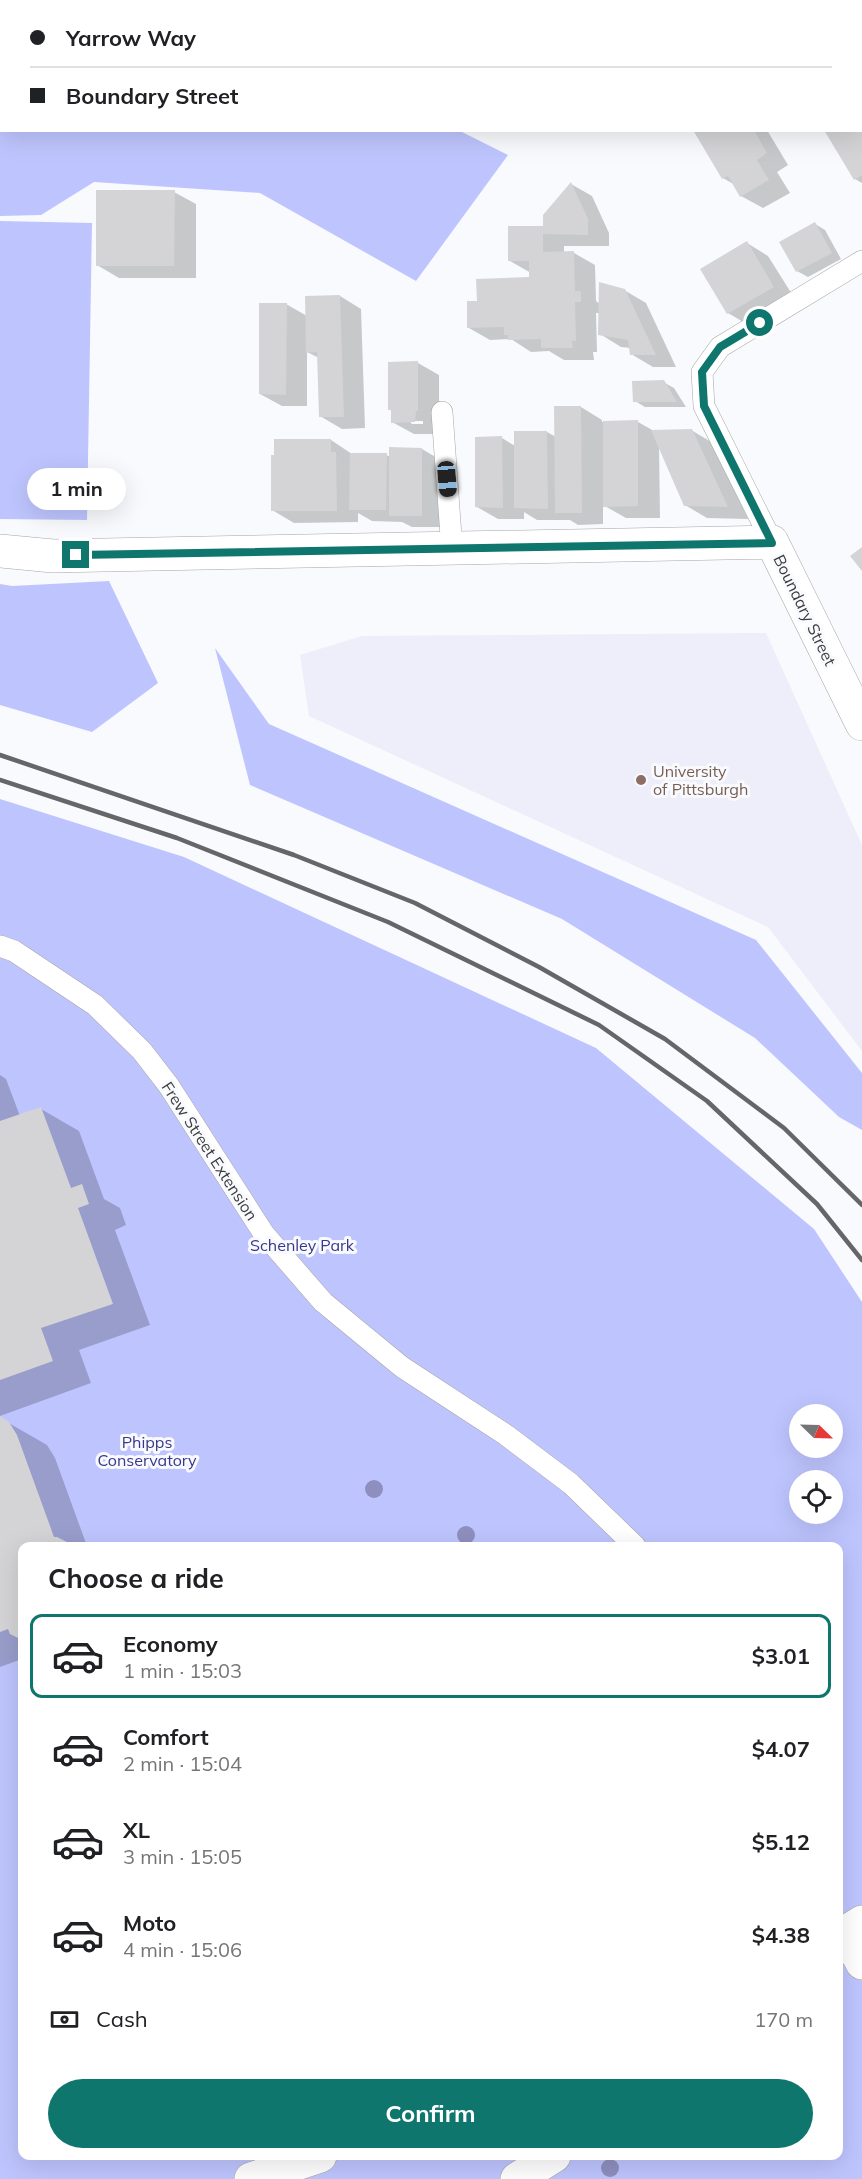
<!DOCTYPE html>
<html lang="en">
<head>
<meta charset="utf-8">
<style>
	body { margin:0; font-family:Mulish,sans-serif; background:#f6f6f6; color:#202124; height:100vh; display:flex; flex-direction:column; font-size:22px; white-space:nowrap }
	* { box-sizing:border-box; margin:0 }
	p { font-size:20px; color:#757577 }
	.icon { flex:none; width:33px; height:33px; fill:none; stroke:currentColor; stroke-width:2; stroke-linecap:round; stroke-linejoin:round }
	.map { position:relative; flex:1; overflow:hidden }
	.sheet { position:absolute; left:18px; top:1542px; width:825px; height:618px; display:flex; flex-direction:column; background:#fff; border-radius:12px; box-shadow:0 6px 24px #0002 }
	.sheet>* { flex:none }
	.hud { position:absolute; left:0px; top:0px; width:862px; height:132px; box-shadow:0 6px 24px #0002; display:grid; align-content:center; height:132px; padding:0 30px; background:#fff }
	.needle { width:39px; rotate:113deg }
	.fabs { position:absolute; left:789px; top:1404px; display:grid; gap:12px }
	.fabs a { display:grid; place-items:center; width:54px; height:54px; border-radius:50%; background:#fff; box-shadow:0 6px 24px #0002; font-size:30px }
	.end { position:absolute; width:27px; height:27px; margin:-14px; border:8px solid #0f766e; background:#fff; box-shadow:0 0 0 3px #fff }
	.from { border-radius:50% }
	.bubble { position:absolute; height:42px; border-radius:21px; background:#fff; box-shadow:0 6px 24px #0002; font-size:20px; font-weight:700; line-height:42px; text-align:center }
	.car { position:absolute; width:18px; height:36px; margin:-18px -9px; border-radius:8px; box-shadow:0 0 4px 2px #0007; background:linear-gradient(#222 24%,#8ab4d8 0 40%,#222 0 76%,#8ab4d8 0 86%,#222 0) }
	.hud b { display:flex; align-items:center; gap:21px; height:57px; font-size:22px }
	.hud b+b { border-top:2px solid #e0e0e0 }
	.hud i { width:15px; height:15px; background:#202124 }
	ul { padding:0; list-style:none }
	li { display:flex; align-items:center; gap:18px; height:84px; margin:0 12px 9px; padding:0 18px; border:3px solid transparent; border-radius:12px }
	li div { flex:1 }
	li b { display:block; font-size:22px }
	li em { font-style:normal; font-weight:700 }
	li.on { border-color:#0f766e }
	li>.icon { width:54px; height:54px; stroke-width:1.5 }
	h2 { padding:0 30px; font-size:27px; line-height:72px }
	.pay { display:flex; align-items:center; gap:15px; height:66px; padding:0 30px; font-size:22px }
	.pay p { margin-inline-start:auto }
	.primary-button { display:flex; gap:12px; margin-top:auto; padding:12px 30px }
	.primary-button a { flex:1; height:69px; border-radius:36px; background:#0f766e; color:#fff; font-size:24px; font-weight:700; line-height:69px; text-align:center }
	.map>svg:first-child { display:block }
	.built { fill:#edeef9 }
	.green { fill:#bec5fe; fill-rule:evenodd }
	.shadow { fill:#0003; fill-rule:evenodd }
	.building { fill:#d4d4d7 }
	.lines { fill:none; stroke-linecap:round; stroke-linejoin:round }
	.service-casing { stroke:#a6a6a9; stroke-width:22 }
	.minor-casing { stroke:#a6a6a9; stroke-width:34 }
	.tertiary-casing { stroke:#a6a6a9; stroke-width:34 }
	.secondary-casing { stroke:#a6a6a9; stroke-width:34 }
	.service { stroke:#fff; stroke-width:21 }
	.minor { stroke:#fff; stroke-width:33 }
	.tertiary { stroke:#fff; stroke-width:33 }
	.secondary { stroke:#fff; stroke-width:33 }
	.rail { stroke:#666668; stroke-width:4.5 }
	.tree { fill:#8f8fbf }
	.route { stroke:#0f766e; stroke-width:8 }
	.education-dot { fill:#8d6e63; stroke:#f9fafd; stroke-width:2 }
	.labels { text-anchor:middle; stroke-width:6; stroke-linejoin:round; paint-order:stroke }
	.street-label { font-size:16px; fill:#3b3b3c; stroke:#f9fafd }
	.education-label { font-size:16px; fill:#785e54; stroke:#f9fafd; text-anchor:start }
	.park-label { font-size:16px; fill:#38378c; stroke:#f9fafd }
</style>
</head>
<body>
<div class="map">
<svg width="862" height="2179" viewBox="0 0 862 2179">
	<rect width="100%" height="100%" fill="#f9fafd"/>
	<path class="built" d="M 766,633 L 862,845 L 862,1051 L 768,927 L 309,716 L 300,655 L 362,636 Z"/>
	<path class="green" d="M 0,0 L 184,1 L 2,2 L 2,130 L 460,131 L 508,155 L 416,281 L 260,193 L 94,182 L 41,215 L 0,216 Z
		M 0,221 L 92,223 L 87,520 L 0,519 Z
		M 109,581 L 158,683 L 92,732 L 0,705 L 0,584 L 12,586 Z
		M 215,648 L 269,724 L 756,940 L 862,1073 L 862,1130 L 839,1117 L 755,1038 L 562,919 L 250,785 Z
		M 0,799 L 184,857 L 596,1048 L 814,1229 L 862,1302 L 862,2179 L 0,2179 ZM 800,1414 L 832,1414 L 832,1448 L 800,1448 ZM 800,1480 L 832,1480 L 832,1514 L 800,1514 ZM 22,1546 L 838,1546 L 838,2156 L 22,2156 Z"/>
	<path class="shadow" d="M 506,0 L 618,0 L 620,2 L 507,2 Z
		M 671,0 L 760,0 L 760,2 L 672,2 Z
		M 861,38 L 862,38 L 862,183 L 855,179 L 861,130 Z
		M 697,130 L 767,130 L 788,165 L 777,172 L 790,193 L 763,208 L 741,196 L 735,185 L 723,178 Z
		M 571,184 L 592,196 L 609,233 L 609,246 L 564,246 L 564,253 L 574,253 L 595,265 L 596,301 L 600,304 L 624,290 L 646,303 L 676,367 L 653,367 L 631,354 L 631,348 L 621,347 L 600,334 L 600,313 L 596,313 L 597,352 L 593,352 L 594,360 L 564,360 L 549,351 L 531,352 L 511,339 L 490,340 L 469,328 L 478,303 L 531,278 L 531,273 L 510,261 L 545,227 Z
		M 174,192 L 196,204 L 196,278 L 119,278 L 97,265 Z
		M 815,224 L 825,230 L 841,259 L 808,277 L 797,271 Z
		M 747,243 L 768,256 L 795,299 L 750,326 L 728,313 L 702,269 Z
		M 340,296 L 361,309 L 365,428 L 342,429 L 320,416 L 319,358 L 307,352 L 307,406 L 282,406 L 260,394 L 286,304 L 307,316 Z
		M 418,363 L 439,375 L 439,422 L 436,434 L 414,434 L 392,422 L 392,411 L 389,409 ZM 409,421 L 423,421 L 423,424 L 412,424 Z
		M 663,382 L 674,388 L 686,407 L 645,407 L 635,401 Z
		M 581,407 L 602,420 L 602,422 L 638,422 L 654,431 L 691,430 L 713,443 L 748,519 L 707,518 L 685,505 L 659,445 L 660,518 L 626,518 L 603,505 L 603,524 L 578,525 L 570,520 L 537,520 L 524,512 L 524,519 L 498,519 L 477,507 L 502,438 L 515,446 L 547,432 L 556,437 Z
		M 331,440 L 352,454 L 386,455 L 391,457 L 391,449 L 422,449 L 444,462 L 443,527 L 412,527 L 402,522 L 372,521 L 358,513 L 358,522 L 294,523 L 272,510 L 275,441 Z
		M 0,1075 L 6,1079 L 20,1116 L 41,1109 L 79,1131 L 104,1199 L 120,1208 L 126,1225 L 115,1230 L 150,1325 L 79,1350 L 91,1383 L 0,1416 Z
		M 0,1418 L 47,1445 L 55,1458 L 87,1546 L 22,1546 L 22,1659 L 0,1667 Z"/>
	<path class="building" d="M 693,130 L 754,130 L 767,153 L 757,160 L 769,180 L 740,197 L 728,176 L 722,179 Z
		M 824,130 L 862,130 L 862,175 L 854,180 Z
		M 571,182 L 588,219 L 588,235 L 543,234 L 543,252 L 574,251 L 575,291 L 581,291 L 581,302 L 575,302 L 576,341 L 572,341 L 573,348 L 541,348 L 541,339 L 508,340 L 508,335 L 504,335 L 504,327 L 467,328 L 467,301 L 477,301 L 476,279 L 529,277 L 529,261 L 508,261 L 508,226 L 543,226 L 543,215 Z
		M 96,190 L 175,190 L 174,266 L 96,266 Z
		M 815,222 L 832,253 L 796,272 L 779,242 Z
		M 747,241 L 774,287 L 727,314 L 700,269 Z
		M 599,282 L 625,289 L 656,355 L 630,355 L 628,340 L 598,335 Z
		M 340,295 L 344,417 L 319,417 L 317,352 L 306,353 L 305,296 Z
		M 259,303 L 287,303 L 286,395 L 259,394 Z
		M 418,361 L 418,411 L 416,411 L 415,422 L 391,423 L 391,410 L 388,410 L 388,362 Z
		M 664,380 L 677,402 L 633,402 L 632,381 Z
		M 554,406 L 581,406 L 582,513 L 555,513 Z
		M 638,420 L 638,506 L 603,507 L 603,421 Z
		M 692,429 L 728,507 L 684,506 L 651,430 Z
		M 514,431 L 547,431 L 548,509 L 514,508 Z
		M 502,436 L 503,508 L 475,507 L 475,437 Z
		M 274,439 L 331,439 L 331,452 L 336,452 L 337,511 L 271,511 L 271,455 L 274,455 Z
		M 389,447 L 422,448 L 422,516 L 389,516 Z
		M 350,453 L 387,453 L 386,510 L 349,510 Z
		M 862,547 L 862,571 L 850,556 Z
		M 41,1107 L 71,1188 L 82,1184 L 89,1204 L 78,1208 L 113,1304 L 41,1328 L 53,1361 L 0,1380 L 0,1121 Z
		M 0,1416 L 9,1422 L 17,1435 L 54,1537 L 57,1537 L 75,1546 L 22,1546 L 22,1640 L 10,1634 L 8,1629 L 0,1632 Z"/>
	<g class="lines">
		<defs>
			<path id="service" d="M 655,0 L 656,2
				M 442,412 L 452,550
				M 772,542 L 704,406 L 702,372 L 720,347 L 862,261
				M 0,946 L 14,951 L 95,1005 L 142,1051 L 169,1086 L 264,1234 L 323,1302 L 402,1367 L 506,1435 L 571,1484 L 635,1546"/>
			<path id="minor" d="M 0,551 L 53,556 L 772,542 L 862,724
				M 846,1932 L 862,1963"/>
			<path id="tertiary" d="M 428,0 L 429,2
				M 787,2 L 790,0"/>
			<path id="secondary" d="M 838,1948 L 846,1932 L 862,1922
				M 251,2179 L 320,2156
				M 517,2179 L 554,2156"/>
		</defs>
		<use href="#service" class="service-casing"/>
		<use href="#minor" class="minor-casing"/>
		<use href="#tertiary" class="tertiary-casing"/>
		<use href="#secondary" class="secondary-casing"/>
		<use href="#service" class="service"/>
		<use href="#minor" class="minor"/>
		<use href="#tertiary" class="tertiary"/>
		<use href="#secondary" class="secondary"/>
		<path class="rail" d="M 0,755 L 294,855 L 415,903 L 539,967 L 665,1039 L 784,1128 L 862,1205
			M 0,780 L 177,838 L 388,922 L 599,1025 L 707,1101 L 817,1204 L 862,1260"/>
	</g>
	<g class="tree">
		<circle cx="374" cy="1489" r="9"/>
		<circle cx="466" cy="1535" r="9"/>
		<circle cx="610" cy="2168" r="9"/>
	</g>
	<g class="lines">
		<path class="route" d="M 76,555 L 772,543 L 704,406 L 702,372 L 720,347 L 760,323"/>
	</g>
	<circle class="education-dot" cx="641" cy="780" r="6"/>
	<g class="labels">
		<g class="street-label">
			<text transform="translate(805 610) rotate(64)" y="6">Boundary Street</text>
			<text transform="translate(210 1151) rotate(57)" y="6">Frew Street Extension</text>
		</g>
		<g class="education-label">
			<text x="653" y="777">University<tspan x="653" dy="18">of Pittsburgh</tspan></text>
		</g>
		<g class="park-label">
			<text x="302" y="1251">Schenley Park</text>
			<text x="147" y="1448">Phipps<tspan x="147" dy="18">Conservatory</tspan></text>
		</g>
	</g>
</svg>
<div class="fabs">
<a><svg class="needle" viewBox="-14 -14 28 28"><path d="M0-13l5 13h-10z" fill="#e53935"/><path d="M0 13l5-13h-10z" fill="#757577"/></svg></a>
<a><svg class="icon" aria-label="locate" viewBox="0 0 24 24"><circle cx="12" cy="12" r="6"/><path d="M12 2v4M12 18v4M2 12h4M18 12h4"/></svg></a>
</div>
<i class="end from" style="left:760px;top:323px"></i>
<i class="end" style="left:76px;top:555px"></i>
<div class="bubble" style="left:27px;top:468px;width:99px">1 min</div>
<i class="car" style="left:447px;top:479px;rotate:175deg"></i>
<div class="hud">
<b><i class="from"></i>Yarrow Way</b>
<b><i></i>Boundary Street</b>
</div>
<section class="sheet">
<h2>Choose a ride</h2>
<ul>
<li class="on"><svg class="icon" aria-label="car" viewBox="0 0 24 24"><path d="M5 17H2v-5l4-1 3-4h7l3 4 3 1v5h-3M9 17h6M6 11h13"/><circle cx="7" cy="17" r="2"/><circle cx="17" cy="17" r="2"/></svg><div><b>Economy</b><p>1 min · 15:03</p></div><em>$3.01</em></li>
<li><svg class="icon" aria-label="car" viewBox="0 0 24 24"><path d="M5 17H2v-5l4-1 3-4h7l3 4 3 1v5h-3M9 17h6M6 11h13"/><circle cx="7" cy="17" r="2"/><circle cx="17" cy="17" r="2"/></svg><div><b>Comfort</b><p>2 min · 15:04</p></div><em>$4.07</em></li>
<li><svg class="icon" aria-label="car" viewBox="0 0 24 24"><path d="M5 17H2v-5l4-1 3-4h7l3 4 3 1v5h-3M9 17h6M6 11h13"/><circle cx="7" cy="17" r="2"/><circle cx="17" cy="17" r="2"/></svg><div><b>XL</b><p>3 min · 15:05</p></div><em>$5.12</em></li>
<li><svg class="icon" aria-label="car" viewBox="0 0 24 24"><path d="M5 17H2v-5l4-1 3-4h7l3 4 3 1v5h-3M9 17h6M6 11h13"/><circle cx="7" cy="17" r="2"/><circle cx="17" cy="17" r="2"/></svg><div><b>Moto</b><p>4 min · 15:06</p></div><em>$4.38</em></li>
</ul>
<div class="pay"><svg class="icon" aria-label="cash" viewBox="0 0 24 24"><path d="M3 7h18v10H3z"/><circle cx="12" cy="12" r="2"/></svg>Cash<p>170 m</p></div>
<div class="primary-button"><a>Confirm</a></div>
</section>
</div>
</body>
</html>
